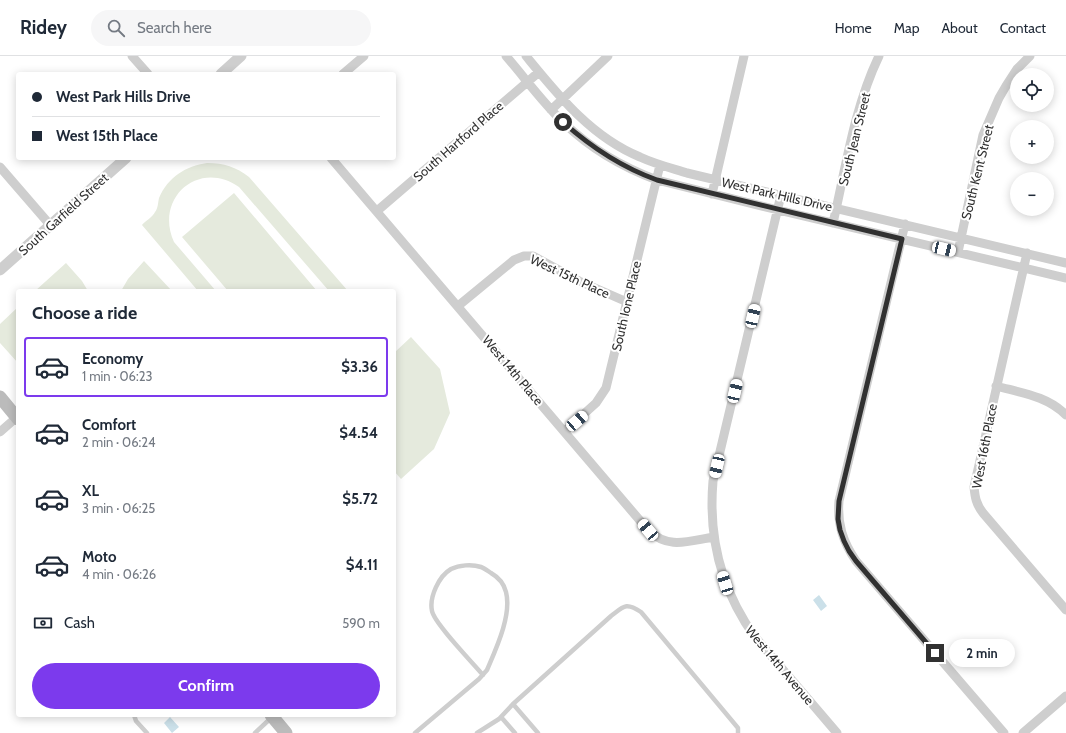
<!DOCTYPE html>
<html lang="en">
<head>
<meta charset="utf-8">
<style>
	body { margin:0; font-family:Cabin,sans-serif; background:#f6f6f7; color:#1f2937; height:100vh; display:flex; flex-direction:column; font-size:15px; white-space:nowrap }
	* { box-sizing:border-box; margin:0 }
	p { font-size:13px; color:#747a83 }
	.icon { flex:none; width:22px; height:22px; fill:none; stroke:currentColor; stroke-width:2; stroke-linecap:round; stroke-linejoin:round }
	.map { position:relative; flex:1; overflow:hidden }
	.sheet { position:absolute; left:16px; top:233px; width:380px; height:428px; display:flex; flex-direction:column; background:#fff; border-radius:4px; box-shadow:0 2px 10px #0003 }
	.sheet>* { flex:none }
	.guide { position:absolute; left:16px; top:16px; width:380px; height:88px; border-radius:4px; box-shadow:0 2px 10px #0003; display:grid; align-content:center; height:88px; padding:0 16px; background:#fff }
	.buttons { position:absolute; left:1010px; top:12px; display:grid; gap:8px }
	.buttons a { display:grid; place-items:center; width:44px; height:44px; border-radius:50%; background:#fff; box-shadow:0 2px 10px #0003; font-size:20px }
	.end { position:absolute; width:18px; height:18px; margin:-9px; border:5px solid #313131; background:#fff; box-shadow:0 0 0 2px #fff }
	.from { border-radius:50% }
	.bubble { position:absolute; height:28px; border-radius:14px; background:#fff; box-shadow:0 2px 10px #0003; font-size:13px; font-weight:800; line-height:28px; text-align:center }
	.car { position:absolute; width:12px; height:24px; margin:-12px -6px; border-radius:5px; box-shadow:0 0 3px 1px #0007; background:linear-gradient(#fff 24%,#345 0 40%,#fff 0 76%,#345 0 86%,#fff 0) }
	.guide b { display:flex; align-items:center; gap:14px; height:38px; font-size:15px }
	.guide b+b { border-top:1px solid #e0e1e3 }
	.guide i { width:10px; height:10px; background:#1f2937 }
	ul { padding:0; list-style:none }
	li { display:flex; align-items:center; gap:12px; height:60px; margin:0 8px 6px; padding:0 8px; border:2px solid transparent; border-radius:4px }
	li div { flex:1 }
	li b { display:block; font-size:15px }
	li em { font-style:normal; font-weight:800 }
	li.active { border-color:#7c3aed }
	li>.icon { width:36px; height:36px; stroke-width:1.5 }
	h2 { padding:0 16px; font-size:18px; line-height:48px }
	.pay { display:flex; align-items:center; gap:10px; height:44px; padding:0 16px; font-size:15px }
	.pay p { margin-inline-start:auto }
	.cta { display:flex; gap:8px; margin-top:auto; padding:8px 16px }
	.cta a { flex:1; height:46px; border-radius:24px; background:#7c3aed; color:#fff; font-size:16px; font-weight:800; line-height:46px; text-align:center }
	header { display:flex; align-items:center; gap:24px; box-sizing:border-box; height:56px; padding:0 20px; background:#fff; border-bottom:1px solid #e0e1e3 }
	header strong { font-size:19px }
	nav { display:flex; gap:22px; margin-inline-start:auto; font-size:14px }
	.search { width:280px; height:36px; background:#f6f6f7; display:flex; align-items:center; gap:10px; box-sizing:border-box; padding:0 14px; border-radius:22px; color:#747a83; font-size:15px }
	.map>svg:first-child { display:block }
	.green { fill:#e5eadd }
	.water { fill:#cbe0e9 }
	.lines { fill:none; stroke-linecap:round; stroke-linejoin:round }
	.service { stroke:#cecece; stroke-width:4.5 }
	.minor { stroke:#cecece; stroke-width:9 }
	.tertiary { stroke:#cecece; stroke-width:11 }
	.secondary { stroke:#bbb; stroke-width:13 }
	.route { stroke:#313131; stroke-width:5 }
	.labels { text-anchor:middle; stroke-width:4; stroke-linejoin:round; paint-order:stroke }
	.street-label { font-size:13px; fill:#313131; stroke:#fff }
</style>
</head>
<body>
<header>
<strong>Ridey</strong>
<div class="search"><svg class="icon" aria-label="search" viewBox="0 0 24 24"><circle cx="10" cy="10" r="6"/><path d="M15 15l6 6"/></svg>Search here</div>
<nav><a>Home</a><a>Map</a><a>About</a><a>Contact</a></nav>
</header>
<div class="map">
<svg width="1066" height="677" viewBox="0 0 1066 677">
	<rect width="100%" height="100%" fill="#fff"/>
	<path class="green" d="M 207,107 C 224,107 236,111 249,121 L 348,235 L 329,235 L 239,131 C 199,103 154,142 174,186 L 216,235 L 198,235 L 142,169 C 145,165 153,161 155,156 C 158,153 158,146 159,142 C 168,121 186,110 207,107 Z
		M 234,137 L 317,235 L 228,235 L 182,181 Z
		M 144,205 L 172,235 L 121,235 L 128,223 Z
		M 66,207 L 82,225 L 88,235 L 35,235 Z
		M 18,251 L 18,307 L 0,287 L 0,268 Z
		M 411,281 L 440,313 L 450,357 L 434,393 L 401,423 L 394,415 L 394,297 Z"/>
	<path class="water" d="M 819,539 L 827,550 L 821,555 L 813,544 Z
		M 170,661 L 179,671 L 172,677 L 164,667 Z"/>
	<g class="lines">
		<path class="service" d="M 134,659 L 136,665 L 147,677
			M 501,661 L 515,677
			M 255,677 L 271,662
			M 415,677 L 479,623 L 487,614 C 496,593 512,559 506,536 C 504,528 498,521 491,517 C 488,515 484,512 481,511 C 472,508 459,509 451,513 C 439,520 429,541 432,555 C 434,567 473,607 483,619
			M 477,677 L 499,663 L 513,648
			M 538,677 L 513,648 L 611,560 C 624,550 626,546 641,556 L 723,654 L 738,672 L 738,677"/>
		<path class="minor" d="M 132,0 L 148,18
			M 506,0 C 525,22 543,47 564,67 C 591,93 622,111 657,124 L 778,154 L 1066,222
			M 526,0 C 558,39 591,81 640,101 C 655,108 671,112 687,117 L 1066,207
			M 343,18 L 364,0
			M 551,54 L 608,0
			M 331,102 L 648,474 C 669,494 688,485 714,481
			M 0,111 L 51,170
			M 712,138 L 744,0
			M 781,139 L 713,425 C 708,483 721,534 755,581 L 837,677
			M 377,155 L 539,16
			M 833,167 C 846,111 854,52 879,0
			M 905,168 L 839,445 C 837,468 843,486 856,505 L 1004,677
			M 958,196 L 983,79 L 999,42 L 1006,30 L 1017,13 L 1030,0
			M 1027,197 L 974,431 C 975,441 976,448 983,457 L 1066,554
			M 458,250 L 514,204 L 524,200 L 533,200 L 579,225 L 627,246
			M 996,330 C 1022,337 1047,340 1066,359
			M 565,375 L 596,347 L 606,332 L 660,109
			M 0,376 L 17,361
			M 1023,677 L 1066,640"/>
		<path class="tertiary" d="M 221,18 L 241,0
			M 0,214 L 126,102"/>
		<path class="secondary" d="M 0,341 L 18,363
			M 271,659 L 286,677"/>
	</g>
	<g class="lines">
		<path class="route" d="M 563,66 C 592,92 621,111 657,124 L 902,183 L 839,445 L 838,463 L 840,474 L 844,485 L 849,495 L 856,505 L 935,597"/>
	</g>
	<g class="labels">
		<g class="street-label">
			<text transform="translate(854 83) rotate(-76)" y="5">South Jean Street</text>
			<text transform="translate(458 85) rotate(-41)" y="5">South Hartford Place</text>
			<text transform="translate(977 116) rotate(-76)" y="5">South Kent Street</text>
			<text transform="translate(777 138) rotate(13)" y="5">West Park Hills Drive</text>
			<text transform="translate(63 158) rotate(-42)" y="5">South Garfield Street</text>
			<text transform="translate(570 220) rotate(25)" y="5">West 15th Place</text>
			<text transform="translate(626 250) rotate(-77)" y="5">South Ione Place</text>
			<text transform="translate(513 314) rotate(50)" y="5">West 14th Place</text>
			<text transform="translate(984 390) rotate(-79)" y="5">West 16th Place</text>
			<text transform="translate(780 609) rotate(50)" y="5">West 14th Avenue</text>
		</g>
	</g>
</svg>
<div class="buttons">
<a><svg class="icon" aria-label="locate" viewBox="0 0 24 24"><circle cx="12" cy="12" r="6"/><path d="M12 2v4M12 18v4M2 12h4M18 12h4"/></svg></a>
<a>+</a>
<a>−</a>
</div>
<i class="end from" style="left:563px;top:66px"></i>
<i class="end" style="left:935px;top:597px"></i>
<div class="bubble" style="left:949px;top:583px;width:66px">2 min</div>
<i class="car" style="left:944px;top:193px;rotate:103deg"></i>
<i class="car" style="left:753px;top:260px;rotate:13deg"></i>
<i class="car" style="left:735px;top:335px;rotate:13deg"></i>
<i class="car" style="left:577px;top:365px;rotate:49deg"></i>
<i class="car" style="left:717px;top:410px;rotate:193deg"></i>
<i class="car" style="left:648px;top:474px;rotate:320deg"></i>
<i class="car" style="left:725px;top:527px;rotate:343deg"></i>
<div class="guide">
<b><i class="from"></i>West Park Hills Drive</b>
<b><i></i>West 15th Place</b>
</div>
<section class="sheet">
<h2>Choose a ride</h2>
<ul>
<li class="active"><svg class="icon" aria-label="car" viewBox="0 0 24 24"><path d="M5 17H2v-5l4-1 3-4h7l3 4 3 1v5h-3M9 17h6M6 11h13"/><circle cx="7" cy="17" r="2"/><circle cx="17" cy="17" r="2"/></svg><div><b>Economy</b><p>1 min · 06:23</p></div><em>$3.36</em></li>
<li><svg class="icon" aria-label="car" viewBox="0 0 24 24"><path d="M5 17H2v-5l4-1 3-4h7l3 4 3 1v5h-3M9 17h6M6 11h13"/><circle cx="7" cy="17" r="2"/><circle cx="17" cy="17" r="2"/></svg><div><b>Comfort</b><p>2 min · 06:24</p></div><em>$4.54</em></li>
<li><svg class="icon" aria-label="car" viewBox="0 0 24 24"><path d="M5 17H2v-5l4-1 3-4h7l3 4 3 1v5h-3M9 17h6M6 11h13"/><circle cx="7" cy="17" r="2"/><circle cx="17" cy="17" r="2"/></svg><div><b>XL</b><p>3 min · 06:25</p></div><em>$5.72</em></li>
<li><svg class="icon" aria-label="car" viewBox="0 0 24 24"><path d="M5 17H2v-5l4-1 3-4h7l3 4 3 1v5h-3M9 17h6M6 11h13"/><circle cx="7" cy="17" r="2"/><circle cx="17" cy="17" r="2"/></svg><div><b>Moto</b><p>4 min · 06:26</p></div><em>$4.11</em></li>
</ul>
<div class="pay"><svg class="icon" aria-label="cash" viewBox="0 0 24 24"><path d="M3 7h18v10H3z"/><circle cx="12" cy="12" r="2"/></svg>Cash<p>590 m</p></div>
<div class="cta"><a>Confirm</a></div>
</section>
</div>
</body>
</html>
